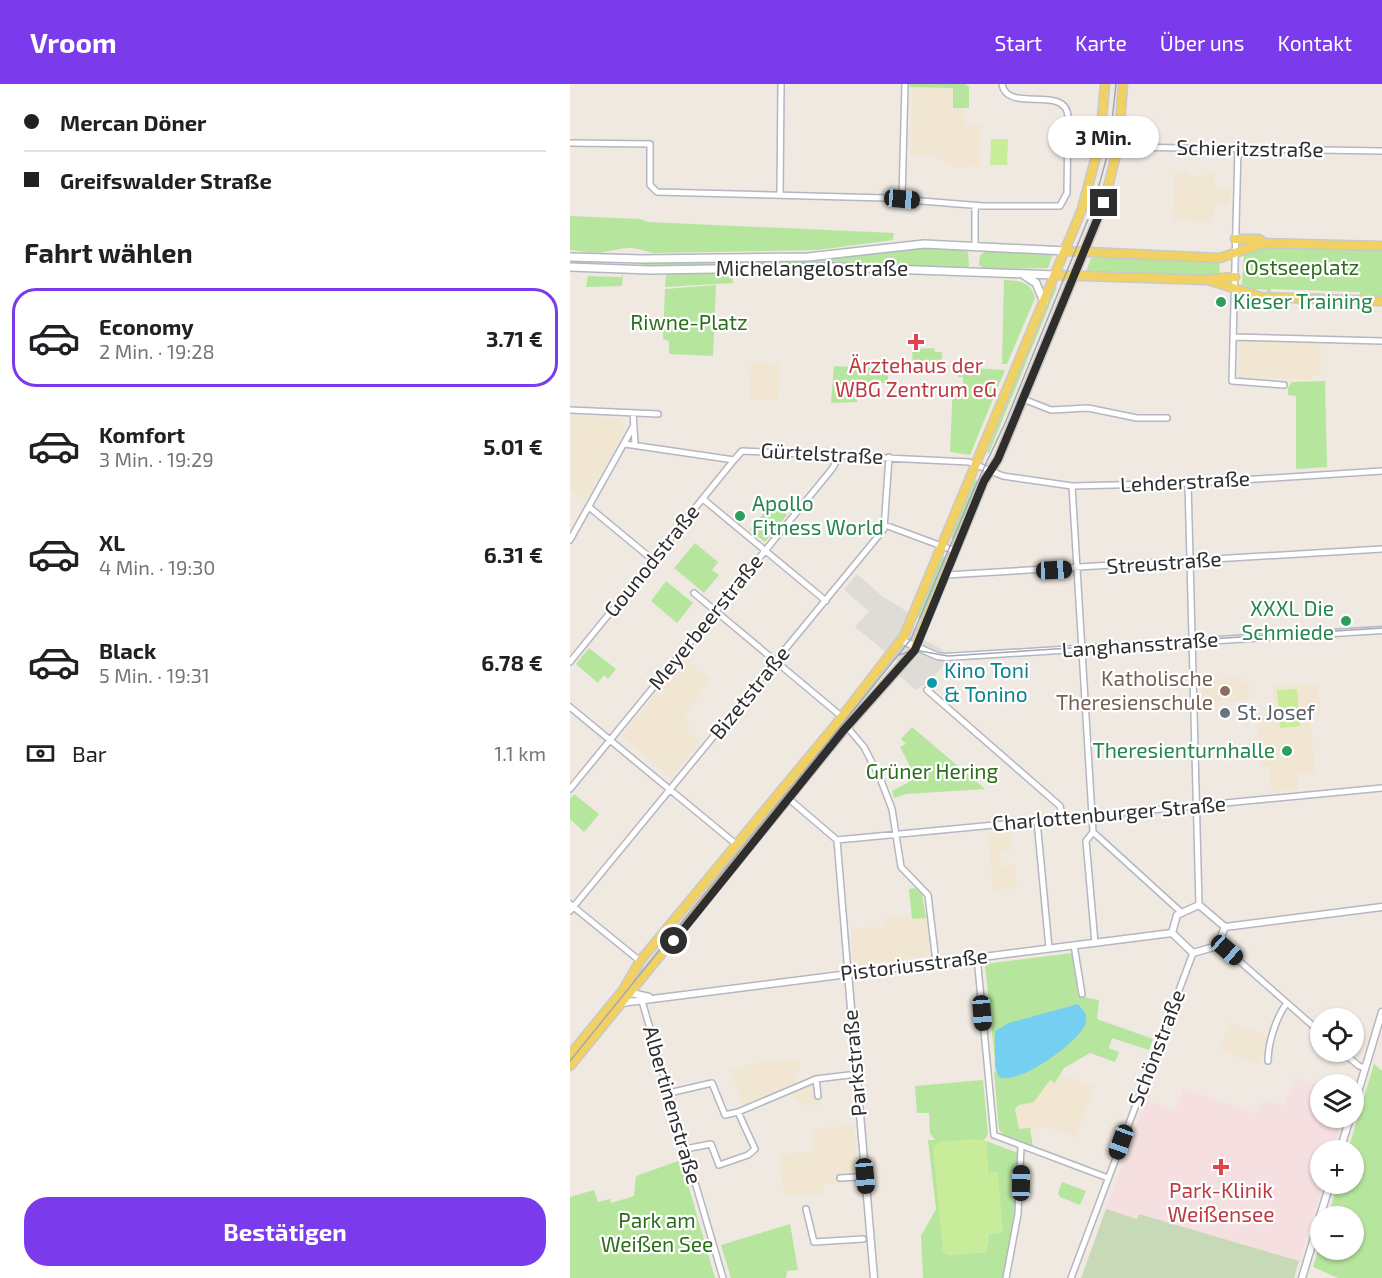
<!DOCTYPE html>
<html lang="de">
<head>
<meta charset="utf-8">
<style>
	body { margin:0; font-family:"Exo 2",sans-serif; background:#f2f2f2; color:#202124; height:100vh; display:flex; flex-direction:column; font-size:22px; white-space:nowrap }
	* { box-sizing:border-box; margin:0 }
	p { font-size:20px; color:#757577 }
	.icon { flex:none; width:33px; height:33px; fill:none; stroke:currentColor; stroke-width:2; stroke-linecap:round; stroke-linejoin:round }
	.map { position:relative; flex:1; overflow:hidden }
	.drawer { display:flex; flex-direction:column; background:#fff; width:570px }
	.drawer>* { flex:none }
	.top-card { display:grid; align-content:center; height:132px; padding:0 24px; background:#fff }
	.tools { position:absolute; left:740px; top:924px; display:grid; gap:12px }
	.tools a { display:grid; place-items:center; width:54px; height:54px; border-radius:50%; background:#fff; box-shadow:0 2px 4px #0004; font-size:30px }
	.end { position:absolute; width:27px; height:27px; margin:-14px; border:8px solid #2e2e2e; background:#fff; box-shadow:0 0 0 3px #fff }
	.from { border-radius:50% }
	.bubble { position:absolute; height:42px; border-radius:21px; background:#fff; box-shadow:0 2px 4px #0004; font-size:20px; font-weight:700; line-height:42px; text-align:center }
	.car { position:absolute; width:18px; height:36px; margin:-18px -9px; border-radius:8px; box-shadow:0 0 4px 2px #0007; background:linear-gradient(#222 24%,#8ab4d8 0 40%,#222 0 76%,#8ab4d8 0 86%,#222 0) }
	.top-card b { display:flex; align-items:center; gap:21px; height:57px; font-size:22px }
	.top-card b+b { border-top:2px solid #e0e0e0 }
	.top-card i { width:15px; height:15px; background:#202124 }
	ul { padding:0; list-style:none }
	li { display:flex; align-items:center; gap:18px; height:99px; margin:0 12px 9px; padding:0 12px; border:3px solid transparent; border-radius:24px }
	li div { flex:1 }
	li b { display:block; font-size:22px }
	li em { font-style:normal; font-weight:700 }
	li.on { border-color:#7c3aed }
	li>.icon { width:54px; height:54px; stroke-width:1.5 }
	h2 { padding:0 24px; font-size:27px; line-height:72px }
	.pay { display:flex; align-items:center; gap:15px; height:66px; padding:0 24px; font-size:22px }
	.pay p { margin-inline-start:auto }
	.action { display:flex; gap:12px; margin-top:auto; padding:12px 24px }
	.action a { flex:1; height:69px; border-radius:24px; background:#7c3aed; color:#fff; font-size:24px; font-weight:700; line-height:69px; text-align:center }
	header { display:flex; align-items:center; gap:36px; box-sizing:border-box; height:84px; padding:0 30px; background:#7c3aed; color:#fff }
	header strong { font-size:28px }
	nav { display:flex; gap:33px; margin-inline-start:auto; font-size:21px }
	main { display:flex; flex:1; min-height:0 }
	.map>svg:first-child { display:block }
	.education { fill:#f0e6d1 }
	.medical { fill:#f5dfe0 }
	.green { fill:#b6e59e }
	.cemetery { fill:#c8d9b8 }
	.pitch { fill:#c9ec9a }
	.plaza { fill:#dfdcd8 }
	.water { fill:#75cff0 }
	.lines { fill:none; stroke-linecap:round; stroke-linejoin:round }
	.minor-casing { stroke:#b4b7c1; stroke-width:8 }
	.tertiary-casing { stroke:#b4b7c1; stroke-width:9 }
	.secondary-casing { stroke:#b4b7c1; stroke-width:10 }
	.primary-casing { stroke:#c9c9c9; stroke-width:11 }
	.minor { stroke:#fff; stroke-width:5 }
	.tertiary { stroke:#fff; stroke-width:6 }
	.secondary { stroke:#fff; stroke-width:7 }
	.primary { stroke:#f2d163; stroke-width:8 }
	.tram { stroke:#a3a6b8; stroke-width:1.5 }
	.route { stroke:#2e2e2e; stroke-width:8 }
	.leisure-dot { fill:#2e9e5b; stroke:#fff; stroke-width:2 }
	.health-dot { fill:#e0444e; stroke:#fff; stroke-width:2 }
	.culture-dot { fill:#0f9aa8; stroke:#fff; stroke-width:2 }
	.education-dot { fill:#8d6e63; stroke:#fff; stroke-width:2 }
	.worship-dot { fill:#6b7280; stroke:#fff; stroke-width:2 }
	.labels { text-anchor:middle; stroke-width:4.5; stroke-linejoin:round; paint-order:stroke }
	.street-label { font-size:21px; fill:#2e2e2e; stroke:#fff }
	.park-label { font-size:21px; fill:#2c6e1b; stroke:#fff }
	.leisure-label { font-size:21px; fill:#27864d; stroke:#fff; text-anchor:start }
	.health-label { font-size:21px; fill:#be3a42; stroke:#fff }
	.culture-label { font-size:21px; fill:#0d838f; stroke:#fff; text-anchor:start }
	.education-label { font-size:21px; fill:#785e54; stroke:#fff; text-anchor:end }
	.worship-label { font-size:21px; fill:#5b616d; stroke:#fff; text-anchor:start }
</style>
</head>
<body>
<header>
<strong>Vroom</strong>
<nav><a>Start</a><a>Karte</a><a>Über uns</a><a>Kontakt</a></nav>
</header>
<main>
<section class="drawer">
<div class="top-card">
<b><i class="from"></i>Mercan Döner</b>
<b><i></i>Greifswalder Straße</b>
</div>
<h2>Fahrt wählen</h2>
<ul>
<li class="on"><svg class="icon" aria-label="car" viewBox="0 0 24 24"><path d="M5 17H2v-5l4-1 3-4h7l3 4 3 1v5h-3M9 17h6M6 11h13"/><circle cx="7" cy="17" r="2"/><circle cx="17" cy="17" r="2"/></svg><div><b>Economy</b><p>2 Min. · 19:28</p></div><em>3.71 €</em></li>
<li><svg class="icon" aria-label="car" viewBox="0 0 24 24"><path d="M5 17H2v-5l4-1 3-4h7l3 4 3 1v5h-3M9 17h6M6 11h13"/><circle cx="7" cy="17" r="2"/><circle cx="17" cy="17" r="2"/></svg><div><b>Komfort</b><p>3 Min. · 19:29</p></div><em>5.01 €</em></li>
<li><svg class="icon" aria-label="car" viewBox="0 0 24 24"><path d="M5 17H2v-5l4-1 3-4h7l3 4 3 1v5h-3M9 17h6M6 11h13"/><circle cx="7" cy="17" r="2"/><circle cx="17" cy="17" r="2"/></svg><div><b>XL</b><p>4 Min. · 19:30</p></div><em>6.31 €</em></li>
<li><svg class="icon" aria-label="car" viewBox="0 0 24 24"><path d="M5 17H2v-5l4-1 3-4h7l3 4 3 1v5h-3M9 17h6M6 11h13"/><circle cx="7" cy="17" r="2"/><circle cx="17" cy="17" r="2"/></svg><div><b>Black</b><p>5 Min. · 19:31</p></div><em>6.78 €</em></li>
</ul>
<div class="pay"><svg class="icon" aria-label="cash" viewBox="0 0 24 24"><path d="M3 7h18v10H3z"/><circle cx="12" cy="12" r="2"/></svg>Bar<p>1.1 km</p></div>
<div class="action"><a>Bestätigen</a></div>
</section>
<div class="map">
<svg width="812" height="1194" viewBox="0 0 812 1194">
	<rect width="100%" height="100%" fill="#efe9e1"/>
	<path class="education" d="M 343,3 L 384,4 L 383,24 L 394,24 L 394,41 L 411,41 L 410,82 L 384,83 L 366,72 L 341,72 Z
		M 605,87 L 619,87 L 619,92 L 637,93 L 637,87 L 645,87 L 644,104 L 660,105 L 659,121 L 644,120 L 643,138 L 603,136 Z
		M 669,256 L 751,259 L 751,291 L 742,291 L 741,295 L 669,294 Z
		M 181,278 L 210,280 L 208,316 L 180,315 Z
		M 0,332 L 55,335 L 51,353 L 16,416 L 0,407 Z
		M 114,575 L 139,595 L 114,632 L 120,638 L 114,645 L 130,658 L 101,694 L 51,652 Z
		M 671,594 L 671,598 L 678,598 L 679,616 L 632,618 L 632,596 Z
		M 748,599 L 750,629 L 740,630 L 745,689 L 727,690 L 728,705 L 701,707 L 700,683 L 691,683 L 687,634 L 705,632 L 703,602 Z
		M 440,747 L 442,765 L 429,767 L 431,782 L 445,781 L 447,804 L 423,806 L 418,749 Z
		M 342,833 L 343,835 L 356,834 L 361,872 L 284,881 L 281,845 L 315,842 L 315,835 Z
		M 660,939 L 698,952 L 689,980 L 650,966 Z
		M 229,975 L 230,986 L 225,987 L 227,998 L 248,996 L 251,1020 L 233,1022 L 219,1007 L 174,1022 L 160,987 L 189,978 Z
		M 491,991 L 524,1003 L 506,1053 L 478,1043 L 449,1046 L 445,1024 L 449,1021 L 464,1018 L 480,996 L 485,999 Z
		M 284,1041 L 289,1097 L 253,1100 L 254,1110 L 214,1111 L 208,1070 L 243,1068 L 242,1045 Z"/>
	<path class="medical" d="M 725,995 L 750,1002 L 750,1034 L 773,1034 L 763,1066 L 750,1066 L 750,1100 L 753,1100 L 729,1177 L 570,1130 L 567,1136 L 536,1125 L 576,1016 L 605,1027 L 614,1004 L 687,1030 L 693,1016 L 713,1022 Z"/>
	<path class="green" d="M 339,0 L 395,0 L 399,3 L 399,24 L 383,24 L 383,4 L 340,3 Z
		M 0,132 L 70,135 L 78,138 L 324,149 L 323,156 L 248,166 L 83,169 C 59,162 59,163 35,168 C 24,170 11,167 0,166 Z
		M 340,163 L 393,163 L 398,168 L 399,182 L 395,185 L 205,181 L 205,177 L 273,173 Z
		M 691,163 L 812,165 L 812,213 L 790,213 L 790,208 L 701,205 L 701,211 L 697,210 L 697,206 L 687,205 L 687,209 L 672,201 L 674,170 Z
		M 416,167 L 483,170 L 478,184 L 415,185 L 409,181 L 410,171 Z
		M 544,173 L 649,177 L 650,189 L 648,192 L 516,188 L 521,174 Z
		M 203,177 L 203,181 L 71,183 L 71,178 Z
		M 162,189 L 163,199 L 95,203 L 96,190 Z
		M 53,190 L 52,202 L 16,203 L 18,192 L 51,193 Z
		M 434,196 C 449,197 461,197 465,214 L 437,280 L 432,280 Z
		M 146,201 L 143,272 L 99,270 L 99,257 L 93,255 L 95,205 Z
		M 483,203 L 487,203 L 419,369 L 417,368 Z
		M 364,264 L 365,268 L 372,268 L 372,278 L 343,281 L 342,265 Z
		M 264,282 L 318,285 L 318,299 L 288,299 L 287,318 L 261,319 Z
		M 388,283 L 435,286 L 400,371 L 380,368 L 383,300 L 393,301 L 393,293 L 388,293 Z
		M 755,297 L 757,383 L 726,385 L 726,312 L 718,311 L 718,304 L 722,298 Z
		M 405,391 L 405,396 L 409,398 L 386,454 L 381,454 Z
		M 202,419 L 217,431 L 195,458 L 180,446 Z
		M 125,459 L 148,478 L 142,486 L 149,491 L 134,509 L 104,484 Z
		M 372,472 L 379,475 L 353,540 L 352,535 L 348,533 L 344,538 Z
		M 96,497 L 123,519 L 107,539 L 81,517 Z
		M 19,564 L 46,585 L 38,595 L 34,591 L 28,599 L 6,580 Z
		M 342,643 L 415,705 L 336,710 L 324,714 L 322,707 L 339,698 L 341,684 L 330,663 L 336,660 L 331,655 Z
		M 4,710 L 29,730 L 14,748 L 0,735 L 0,715 Z
		M 345,804 L 352,810 L 356,834 L 342,835 L 339,805 Z
		M 502,869 L 508,912 L 529,916 L 527,935 L 583,955 L 579,966 L 542,954 L 539,964 L 549,968 L 545,978 L 520,969 L 494,984 L 485,999 L 480,996 L 464,1018 L 449,1021 L 445,1025 L 449,1045 L 460,1044 L 463,1063 L 438,1054 L 429,1046 L 424,988 L 426,987 L 415,880 Z
		M 804,980 L 812,987 L 812,1194 L 768,1194 L 743,1183 L 750,1160 L 750,1166 L 783,1166 L 783,1132 L 758,1132 L 768,1100 L 783,1100 L 783,1066 L 778,1066 Z
		M 413,996 L 418,1050 L 370,1125 L 373,1167 L 377,1171 L 416,1168 L 428,1088 L 418,1089 L 416,1057 L 448,1069 L 444,1138 L 433,1194 L 353,1194 L 351,1152 L 366,1125 L 358,1056 L 365,1056 L 360,1049 L 359,1029 L 347,1029 L 345,1002 Z
		M 111,1076 L 145,1194 L 0,1194 L 0,1113 L 24,1106 L 28,1118 L 40,1115 L 41,1119 L 64,1112 L 66,1092 Z
		M 492,1098 L 516,1107 L 510,1121 L 490,1113 L 488,1109 Z
		M 220,1140 L 228,1186 L 217,1187 L 216,1194 L 161,1194 L 151,1161 Z"/>
	<path class="cemetery" d="M 536,1125 L 567,1135 L 569,1130 L 729,1177 L 724,1194 L 511,1194 Z"/>
	<path class="pitch" d="M 421,55 L 438,55 L 437,81 L 420,81 Z
		M 727,605 L 730,642 L 710,644 L 707,606 Z
		M 407,1055 L 416,1057 L 418,1089 L 428,1088 L 433,1149 L 418,1150 L 416,1168 L 377,1171 L 373,1168 L 363,1064 L 368,1058 Z"/>
	<path class="plaza" d="M 287,490 L 312,512 L 341,530 L 339,540 L 355,547 L 355,556 L 373,566 L 374,581 L 359,598 L 346,606 L 327,590 L 333,582 L 285,543 L 299,527 L 274,506 Z"/>
	<path class="water" d="M 508,920 L 516,930 C 516,934 516,940 514,943 C 504,961 448,1002 429,993 L 425,983 L 425,947 L 439,939 Z"/>
	<g class="lines">
		<defs>
			<path id="minor" d="M 0,59 L 80,60 L 80,101 L 87,108 L 315,114 L 413,122 L 490,122 L 497,109 L 498,32 C 495,0 437,30 432,0
				M 548,63 L 812,67
				M 668,65 L 662,297 L 714,301
				M 210,111 L 211,0
				M 332,115 L 335,0
				M 405,161 L 405,122
				M 663,253 L 812,257
				M 453,315 L 481,326 L 518,324 L 567,334 L 597,334
				M 0,326 L 88,330
				M 63,329 L 65,360
				M 55,360 L 164,376 L 172,367 L 399,378 L 433,392 L 502,402 L 625,399 L 812,387
				M 618,399 L 629,821
				M 502,402 L 523,748 L 516,757 L 525,859
				M 133,415 L 256,517
				M 19,423 L 83,476
				M 315,441 L 385,467
				M 0,456 L 63,343
				M 376,491 L 812,465
				M 124,509 L 271,632
				M 0,578 L 164,376
				M 357,606 L 490,722 L 493,734
				M 0,623 L 167,761
				M 277,643 L 294,663 L 310,694 L 322,725 L 331,783 L 358,811 L 366,878
				M 0,705 L 262,385 L 270,371
				M 219,715 L 267,756 L 278,889
				M 467,737 L 479,864
				M 523,748 L 612,829
				M 267,756 L 812,704
				M 0,820 L 70,877
				M 0,827 L 314,445 L 319,373
				M 650,860 L 750,948
				M 504,861 L 512,910
				M 407,873 L 424,1051 L 538,1094
				M 72,917 L 153,1194
				M 772,968 L 789,982 L 795,984
				M 698,977 C 698,959 706,933 717,919
				M 99,1009 L 142,999 L 155,1031 L 168,1028 L 246,995
				M 248,1012 L 246,995 L 279,991
				M 115,1065 L 141,1060 L 149,1081 L 178,1071 L 185,1065 L 168,1028
				M 270,1094 L 288,1093
				M 236,1125 L 244,1158 L 293,1155
				M 436,1194 L 448,1130 L 451,1063
				M 501,1194 L 623,869"/>
			<path id="tertiary" d="M 331,556 L 367,572 L 376,573 L 812,546
				M 629,821 L 655,843 L 647,862 L 623,869 L 602,849 L 607,831 Z
				M 655,843 L 812,823
				M 278,889 L 304,1194
				M 57,908 L 79,913
				M 51,919 L 602,849
				M 783,1025 L 812,928
				M 770,1066 L 780,1034
				M 750,1132 L 760,1100
				M 732,1194 L 750,1134"/>
			<path id="secondary" d="M 0,173 L 72,175 L 238,173 L 354,160 L 496,167
				M 0,183 L 80,186 L 266,183 L 485,191
				M 454,191 L 466,199 L 474,218"/>
			<path id="primary" d="M 665,155 L 689,155 L 694,159
				M 496,167 L 650,174 L 694,159 L 812,162
				M 485,191 L 638,196 L 691,213 L 812,217
				M 641,195 L 665,193
				M 0,971 L 53,906 L 70,877 L 263,644 L 334,552 L 512,125 L 530,57 L 535,0
				M 0,982 L 273,647 L 343,568 L 414,397 L 428,375 L 534,119 L 548,63 L 553,0"/>
		</defs>
		<use href="#minor" class="minor-casing"/>
		<use href="#tertiary" class="tertiary-casing"/>
		<use href="#secondary" class="secondary-casing"/>
		<use href="#primary" class="primary-casing"/>
		<use href="#minor" class="minor"/>
		<use href="#tertiary" class="tertiary"/>
		<use href="#secondary" class="secondary"/>
		<use href="#primary" class="primary"/>
		<path class="tram" d="M 329,571 L 344,566 L 378,572 L 812,544
			M 0,977 L 341,555 L 404,405 L 436,337 L 523,123 L 539,65 L 546,0"/>
	</g>
	<g class="lines">
		<path class="route" d="M 104,857 L 273,647 L 345,566 L 414,397 L 428,375 L 534,119"/>
	</g>
	<g class="leisure-dot">
		<circle cx="651" cy="218" r="6"/>
		<circle cx="170" cy="432" r="6"/>
		<circle cx="776" cy="537" r="6"/>
		<circle cx="717" cy="667" r="6"/>
	</g>
	<g class="health-dot">
		<path d="M343 249h6v6h6v6h-6v6h-6v-6h-6v-6h6z"/>
		<path d="M648 1074h6v6h6v6h-6v6h-6v-6h-6v-6h6z"/>
	</g>
	<circle class="culture-dot" cx="362" cy="599" r="6"/>
	<circle class="education-dot" cx="655" cy="607" r="6"/>
	<circle class="worship-dot" cx="655" cy="629" r="6"/>
	<g class="labels">
		<g class="street-label">
			<text transform="translate(680 65) rotate(1)" y="7">Schieritzstraße</text>
			<text x="242" y="192">Michelangelostraße</text>
			<text transform="translate(252 370) rotate(3)" y="7">Gürtelstraße</text>
			<text transform="translate(615 398) rotate(-3)" y="7">Lehderstraße</text>
			<text transform="translate(82 477) rotate(-51)" y="7">Gounodstraße</text>
			<text transform="translate(594 479) rotate(-4)" y="7">Streustraße</text>
			<text transform="translate(136 538) rotate(-51)" y="7">Meyerbeerstraße</text>
			<text transform="translate(570 561) rotate(-4)" y="7">Langhansstraße</text>
			<text transform="translate(180 609) rotate(-51)" y="7">Bizetstraße</text>
			<text transform="translate(539 730) rotate(-5)" y="7">Charlottenburger Straße</text>
			<text transform="translate(344 881) rotate(-7)" y="7">Pistoriusstraße</text>
			<text transform="translate(587 964) rotate(-69)" y="7">Schönstraße</text>
			<text transform="translate(285 979) rotate(-95)" y="7">Parkstraße</text>
			<text transform="translate(102 1021) rotate(74)" y="7">Albertinenstraße</text>
		</g>
		<g class="park-label">
			<text x="732" y="191">Ostseeplatz</text>
			<text x="119" y="246">Riwne-Platz</text>
			<text x="362" y="695">Grüner Hering</text>
			<text x="87" y="1144">Park am<tspan x="87" dy="24">Weißen See</tspan></text>
		</g>
		<g class="leisure-label">
			<text x="663" y="225">Kieser Training</text>
			<text x="182" y="427">Apollo<tspan x="182" dy="24">Fitness World</tspan></text>
			<text x="764" y="532" text-anchor="end">XXXL Die<tspan x="764" dy="24">Schmiede</tspan></text>
			<text x="705" y="674" text-anchor="end">Theresienturnhalle</text>
		</g>
		<g class="health-label">
			<text x="346" y="289">Ärztehaus der<tspan x="346" dy="24">WBG Zentrum eG</tspan></text>
			<text x="651" y="1114">Park-Klinik<tspan x="651" dy="24">Weißensee</tspan></text>
		</g>
		<g class="culture-label">
			<text x="374" y="594">Kino Toni<tspan x="374" dy="24">&amp; Tonino</tspan></text>
		</g>
		<g class="education-label">
			<text x="643" y="602">Katholische<tspan x="643" dy="24">Theresienschule</tspan></text>
		</g>
		<g class="worship-label">
			<text x="667" y="636">St. Josef</text>
		</g>
	</g>
</svg>
<div class="tools">
<a><svg class="icon" aria-label="locate" viewBox="0 0 24 24"><circle cx="12" cy="12" r="6"/><path d="M12 2v4M12 18v4M2 12h4M18 12h4"/></svg></a>
<a><svg class="icon" aria-label="layers" viewBox="0 0 24 24"><path d="M12 4l9 5-9 5-9-5zM3 14l9 5 9-5"/></svg></a>
<a>+</a>
<a>−</a>
</div>
<i class="end from" style="left:104px;top:857px"></i>
<i class="end" style="left:534px;top:119px"></i>
<div class="bubble" style="left:478px;top:32px;width:111px">3 Min.</div>
<i class="car" style="left:332px;top:115px;rotate:95deg"></i>
<i class="car" style="left:484px;top:486px;rotate:87deg"></i>
<i class="car" style="left:657px;top:866px;rotate:131deg"></i>
<i class="car" style="left:412px;top:929px;rotate:175deg"></i>
<i class="car" style="left:551px;top:1058px;rotate:200deg"></i>
<i class="car" style="left:295px;top:1092px;rotate:175deg"></i>
<i class="car" style="left:451px;top:1099px;rotate:1deg"></i>
</div>
</main>
</body>
</html>
